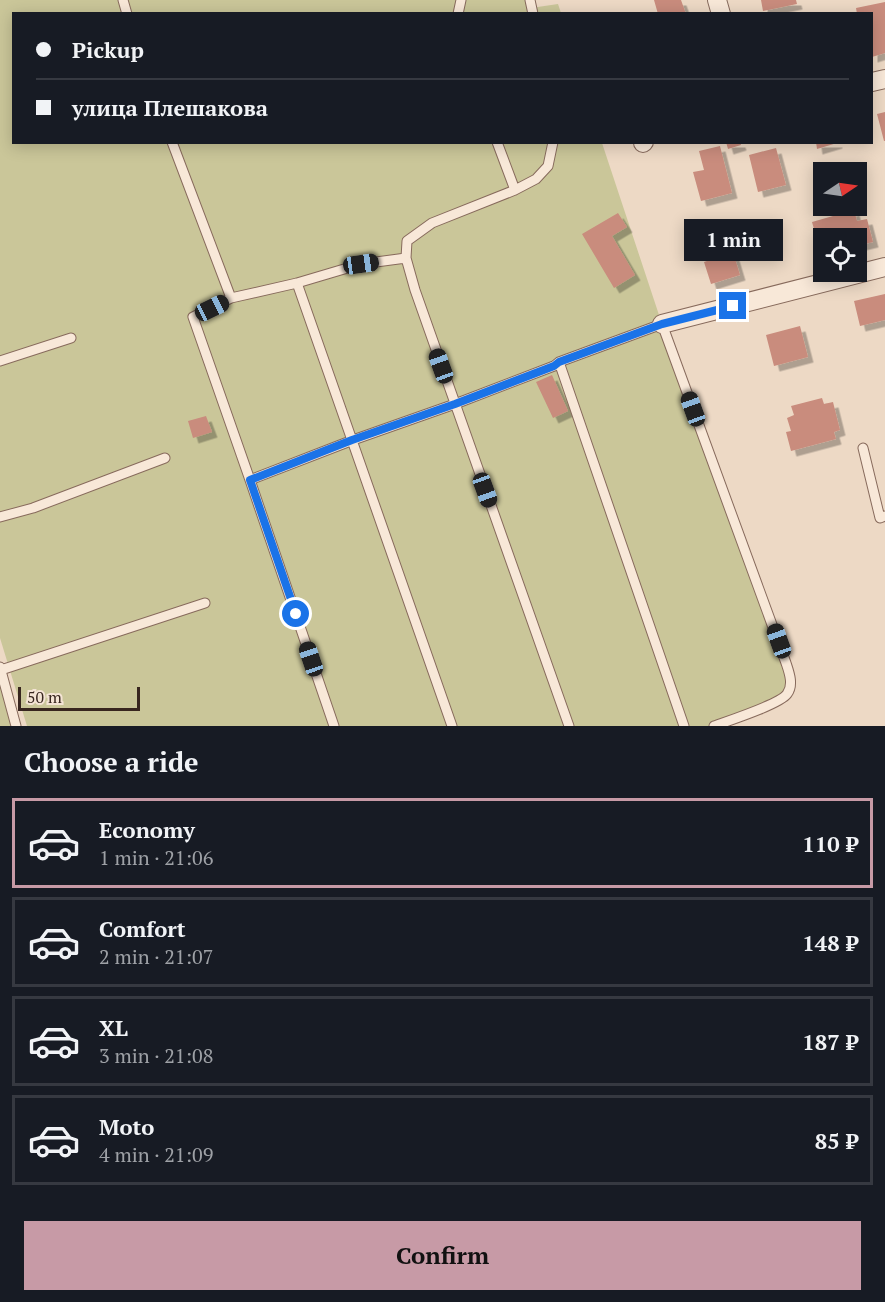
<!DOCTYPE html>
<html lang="en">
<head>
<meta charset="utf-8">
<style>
	body { margin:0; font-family:"PT Serif",serif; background:#20242c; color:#f1f3f6; height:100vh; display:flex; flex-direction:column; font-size:22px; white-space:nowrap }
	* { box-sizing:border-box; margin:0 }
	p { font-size:20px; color:#9ea1a6 }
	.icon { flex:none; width:33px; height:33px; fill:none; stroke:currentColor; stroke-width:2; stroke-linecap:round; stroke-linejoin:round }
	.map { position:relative; height:726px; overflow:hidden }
	.side { display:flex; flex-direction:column; background:#171b24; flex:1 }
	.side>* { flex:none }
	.top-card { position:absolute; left:12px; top:12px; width:861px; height:132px; border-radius:0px; box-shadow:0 3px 15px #0003; display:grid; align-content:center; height:132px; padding:0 24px; background:#171b24 }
	.needle { width:39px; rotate:77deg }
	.buttons { position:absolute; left:813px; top:162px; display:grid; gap:12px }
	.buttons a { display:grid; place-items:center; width:54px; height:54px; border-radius:0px; background:#171b24; box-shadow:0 3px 15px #0003; font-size:30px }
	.scale { position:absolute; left:18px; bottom:15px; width:122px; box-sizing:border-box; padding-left:6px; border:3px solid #38261f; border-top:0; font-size:16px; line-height:21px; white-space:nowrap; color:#38261f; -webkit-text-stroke:4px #f4e4d5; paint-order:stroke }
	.end { position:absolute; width:27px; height:27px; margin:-14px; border:8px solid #1a73e8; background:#fff; box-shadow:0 0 0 3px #fff }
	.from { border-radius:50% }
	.bubble { position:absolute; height:42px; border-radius:0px; background:#171b24; box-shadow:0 3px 15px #0003; font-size:20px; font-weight:600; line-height:42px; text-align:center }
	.car { position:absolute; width:18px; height:36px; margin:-18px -9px; border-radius:8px; box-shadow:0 0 4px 2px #0007; background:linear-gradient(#222 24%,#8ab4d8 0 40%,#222 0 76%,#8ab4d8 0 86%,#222 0) }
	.top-card b { display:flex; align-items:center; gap:21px; height:57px; font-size:22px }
	.top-card b+b { border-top:2px solid #363941 }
	.top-card i { width:15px; height:15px; background:#f1f3f6 }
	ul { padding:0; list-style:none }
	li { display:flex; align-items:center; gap:18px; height:90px; margin:0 12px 9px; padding:0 12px; border:3px solid #363941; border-radius:0px }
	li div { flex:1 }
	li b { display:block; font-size:22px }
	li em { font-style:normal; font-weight:600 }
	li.current { border-color:#c79aa6 }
	li>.icon { width:54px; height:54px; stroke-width:1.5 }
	h2 { padding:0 24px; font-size:27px; line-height:72px }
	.primary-button { display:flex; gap:12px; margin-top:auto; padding:12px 24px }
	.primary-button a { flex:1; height:69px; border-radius:0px; background:#c79aa6; color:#111; font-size:24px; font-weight:600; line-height:69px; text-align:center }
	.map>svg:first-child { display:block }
	.green { fill:#cac699 }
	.building { fill:#c98c7d; filter:url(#shadow) }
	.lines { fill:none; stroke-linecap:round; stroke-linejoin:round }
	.service-casing { stroke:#876a5c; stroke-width:11 }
	.minor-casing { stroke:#876a5c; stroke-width:20 }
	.service { stroke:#f8e8d8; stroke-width:9 }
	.minor { stroke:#f8e8d8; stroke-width:18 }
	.route { stroke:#1a73e8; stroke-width:8 }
</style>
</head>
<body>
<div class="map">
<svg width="885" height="726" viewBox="0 0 885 726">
	<defs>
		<filter id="shadow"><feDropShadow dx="5.5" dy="5.5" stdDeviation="0" flood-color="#0004"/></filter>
	</defs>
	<rect width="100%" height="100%" fill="#edd9c5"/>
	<path class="green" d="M 0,0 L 527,0 L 531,8 L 558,4 L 561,13 L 14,14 L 14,142 L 602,143 L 662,324 L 786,663 L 787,695 L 714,726 L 27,726 L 0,638 Z
		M 0,669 L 17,726 L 0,726 Z"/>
	<path class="building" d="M 654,0 L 681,0 L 686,14 L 658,14 Z
		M 761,0 L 796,0 L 797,4 L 763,11 Z
		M 885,2 L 885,53 L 872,57 L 872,14 L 857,14 L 856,8 Z
		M 885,112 L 885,141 L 884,141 L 877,114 Z
		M 726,142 L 740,142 L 741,145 L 728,149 Z
		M 816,142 L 837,142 L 837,143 L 817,149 Z
		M 720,146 L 732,193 L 701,201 L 693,172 L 704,170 L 699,151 Z
		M 776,148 L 786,185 L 758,192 L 749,155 Z
		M 854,210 L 857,221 L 867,219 L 873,242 L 856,246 L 856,238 L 824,238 L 824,253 L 821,254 L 812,222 Z
		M 618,213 L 627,227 L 612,236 L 635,275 L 614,288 L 582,234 Z
		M 733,252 L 740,275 L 711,284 L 704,262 Z
		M 885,294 L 885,320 L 860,326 L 854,301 Z
		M 800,326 L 808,357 L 774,366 L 766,335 Z
		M 552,375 L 568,411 L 553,418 L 536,382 Z
		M 822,398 L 824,404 L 833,402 L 840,430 L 834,432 L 836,439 L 791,451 L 786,432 L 791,431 L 787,418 L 794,415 L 791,406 Z
		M 206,416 L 212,432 L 193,438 L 188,421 Z"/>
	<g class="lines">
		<defs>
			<path id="service" d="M 123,0 L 127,14
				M 530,0 L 533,14
				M 458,14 L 461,0
				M 172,142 L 231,298
				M 497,142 L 515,190
				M 553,142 L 548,166 L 536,179 L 515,190 L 432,223 L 407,241 L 406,258 L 415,290 L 569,726
				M 297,283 L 452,726
				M 0,361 L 71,338
				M 559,362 L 684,726
				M 863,448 L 880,518 L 885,516
				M 250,480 L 353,440 L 455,404 L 554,366 L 559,362 L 662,324 L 786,663 C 789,672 794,685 787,694 C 780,704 728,721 714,726
				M 0,517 L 33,508 L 165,458
				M 0,667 L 16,726
				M 1,670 L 205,603
				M 334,726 L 250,480 L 193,317 L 231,298 L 297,283 L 361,264 L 406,258"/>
			<path id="minor" d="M 717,0 L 721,14
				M 872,82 L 885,79
				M 643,143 L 644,142
				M 662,324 L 885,267"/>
		</defs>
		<use href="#service" class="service-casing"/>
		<use href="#minor" class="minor-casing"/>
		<use href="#service" class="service"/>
		<use href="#minor" class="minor"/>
	</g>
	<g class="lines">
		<path class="route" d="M 296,614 L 250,480 L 352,440 L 455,404 L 554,366 L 559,362 L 662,324 L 733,306"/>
	</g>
</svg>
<div class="buttons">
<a><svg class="needle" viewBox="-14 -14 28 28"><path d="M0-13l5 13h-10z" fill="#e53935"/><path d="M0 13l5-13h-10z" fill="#9ea1a6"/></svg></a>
<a><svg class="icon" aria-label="locate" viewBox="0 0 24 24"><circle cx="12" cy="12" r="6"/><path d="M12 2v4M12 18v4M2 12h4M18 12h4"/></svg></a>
</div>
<div class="scale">50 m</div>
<i class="end from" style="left:296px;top:614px"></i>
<i class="end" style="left:733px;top:306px"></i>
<div class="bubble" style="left:684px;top:219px;width:99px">1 min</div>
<i class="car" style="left:361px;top:264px;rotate:82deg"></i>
<i class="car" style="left:212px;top:308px;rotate:64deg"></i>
<i class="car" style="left:441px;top:366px;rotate:340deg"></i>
<i class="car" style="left:693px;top:409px;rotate:340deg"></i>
<i class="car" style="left:485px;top:490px;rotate:160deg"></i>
<i class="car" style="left:779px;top:641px;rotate:340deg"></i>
<i class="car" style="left:311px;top:659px;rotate:341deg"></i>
<div class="top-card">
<b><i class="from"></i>Pickup</b>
<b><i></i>улица Плешакова</b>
</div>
</div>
<section class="side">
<h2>Choose a ride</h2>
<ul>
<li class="current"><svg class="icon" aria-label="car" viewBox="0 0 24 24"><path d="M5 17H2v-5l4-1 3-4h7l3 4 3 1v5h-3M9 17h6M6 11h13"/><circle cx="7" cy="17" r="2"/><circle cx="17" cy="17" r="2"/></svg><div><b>Economy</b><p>1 min · 21:06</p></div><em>110 ₽</em></li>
<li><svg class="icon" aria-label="car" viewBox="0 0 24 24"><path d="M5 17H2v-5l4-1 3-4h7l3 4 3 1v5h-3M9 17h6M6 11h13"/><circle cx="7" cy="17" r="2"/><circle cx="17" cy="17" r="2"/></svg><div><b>Comfort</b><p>2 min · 21:07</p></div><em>148 ₽</em></li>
<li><svg class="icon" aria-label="car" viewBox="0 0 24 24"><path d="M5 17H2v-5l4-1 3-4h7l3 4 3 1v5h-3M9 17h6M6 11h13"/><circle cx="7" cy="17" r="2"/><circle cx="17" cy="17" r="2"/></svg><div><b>XL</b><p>3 min · 21:08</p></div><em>187 ₽</em></li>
<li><svg class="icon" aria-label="car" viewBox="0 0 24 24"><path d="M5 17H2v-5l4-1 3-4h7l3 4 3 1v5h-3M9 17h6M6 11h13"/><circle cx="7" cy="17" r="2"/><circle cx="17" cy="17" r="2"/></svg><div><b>Moto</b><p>4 min · 21:09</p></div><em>85 ₽</em></li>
</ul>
<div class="primary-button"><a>Confirm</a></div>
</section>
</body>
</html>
